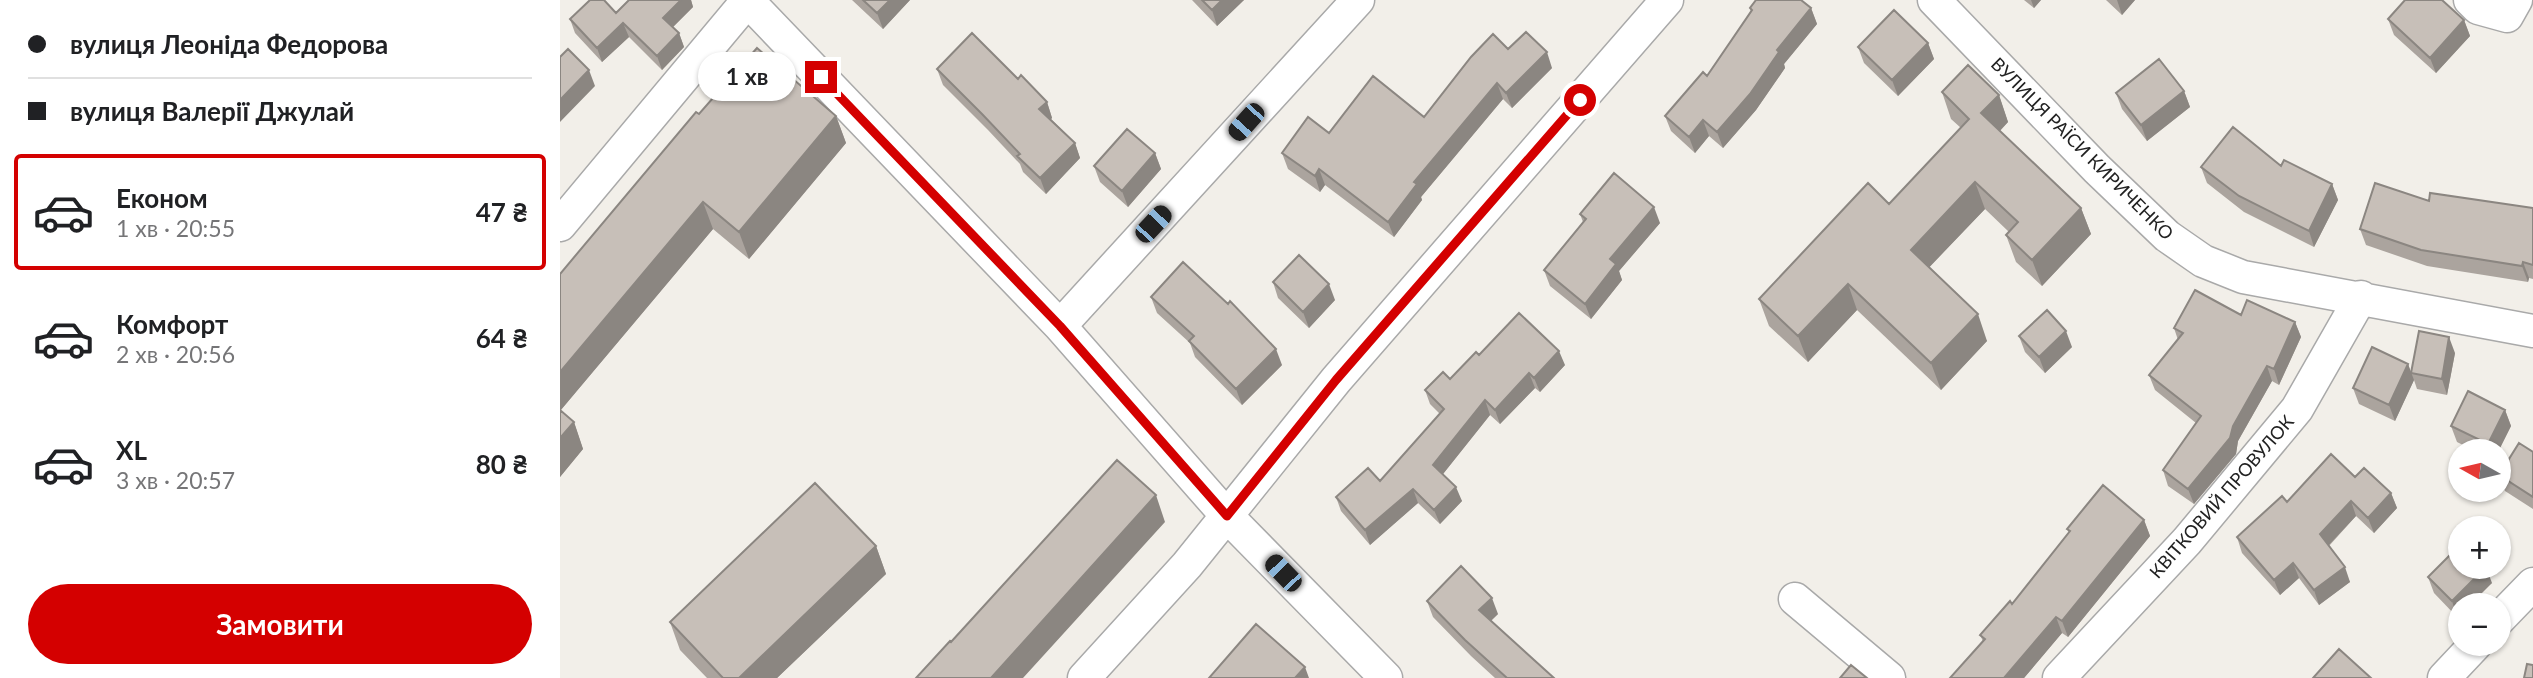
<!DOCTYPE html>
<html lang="uk">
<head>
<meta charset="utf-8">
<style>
	body { margin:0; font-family:Lato,sans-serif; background:#f6f6f6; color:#202124; height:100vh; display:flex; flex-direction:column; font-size:26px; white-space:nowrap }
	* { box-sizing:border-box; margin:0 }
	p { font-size:23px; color:#757577 }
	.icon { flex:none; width:38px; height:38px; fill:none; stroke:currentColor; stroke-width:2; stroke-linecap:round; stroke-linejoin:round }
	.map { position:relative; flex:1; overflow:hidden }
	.side { display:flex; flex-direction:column; background:#fff; width:560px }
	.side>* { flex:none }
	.top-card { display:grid; align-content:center; height:154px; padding:0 28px; background:#fff }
	.needle { width:46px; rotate:278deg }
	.tools { position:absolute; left:1888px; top:439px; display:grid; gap:14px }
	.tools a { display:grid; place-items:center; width:63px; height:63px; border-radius:50%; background:#fff; box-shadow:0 2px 5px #0004; font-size:35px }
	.end { position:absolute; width:32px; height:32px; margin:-16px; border:9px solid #d40000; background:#fff; box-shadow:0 0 0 4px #fff }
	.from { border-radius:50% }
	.bubble { position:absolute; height:49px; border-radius:24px; background:#fff; box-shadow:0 2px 5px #0004; font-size:23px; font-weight:700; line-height:49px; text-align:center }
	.car { position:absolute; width:21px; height:42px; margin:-21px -10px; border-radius:9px; box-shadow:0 0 5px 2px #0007; background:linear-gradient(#222 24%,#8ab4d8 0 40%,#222 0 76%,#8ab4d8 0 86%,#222 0) }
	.top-card b { display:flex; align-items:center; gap:24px; height:66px; font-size:26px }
	.top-card b+b { border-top:2px solid #e0e0e0 }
	.top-card i { width:18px; height:18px; background:#202124 }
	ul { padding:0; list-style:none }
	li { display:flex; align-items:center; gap:21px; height:116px; margin:0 14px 10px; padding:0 14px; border:4px solid transparent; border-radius:7px }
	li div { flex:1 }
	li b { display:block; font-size:26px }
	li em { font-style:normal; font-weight:700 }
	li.current { border-color:#d40000 }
	li>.icon { width:63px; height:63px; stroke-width:1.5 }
	.button { display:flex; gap:14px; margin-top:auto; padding:14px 28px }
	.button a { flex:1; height:80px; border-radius:42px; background:#d40000; color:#fff; font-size:28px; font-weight:700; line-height:80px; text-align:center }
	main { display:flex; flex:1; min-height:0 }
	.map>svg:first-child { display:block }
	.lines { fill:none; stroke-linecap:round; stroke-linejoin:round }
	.minor-casing { stroke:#a9a9a9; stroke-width:35 }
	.minor { stroke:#fff; stroke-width:32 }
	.wall { fill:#aba49e }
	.shaded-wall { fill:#8b8681 }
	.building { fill:#c7bfb8; stroke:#8b8681; stroke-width:2 }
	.route { stroke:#d40000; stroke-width:9 }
	.labels { text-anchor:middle; stroke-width:6; stroke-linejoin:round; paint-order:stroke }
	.street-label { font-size:18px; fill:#222; stroke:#fff }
</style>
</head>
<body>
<main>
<section class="side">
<div class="top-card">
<b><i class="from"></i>вулиця Леоніда Федорова</b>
<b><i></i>вулиця Валерії Джулай</b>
</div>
<ul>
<li class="current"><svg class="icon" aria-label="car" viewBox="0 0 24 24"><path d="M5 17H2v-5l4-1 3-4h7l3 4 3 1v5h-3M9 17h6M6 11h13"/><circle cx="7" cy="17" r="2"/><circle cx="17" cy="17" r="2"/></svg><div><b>Економ</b><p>1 хв · 20:55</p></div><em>47 ₴</em></li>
<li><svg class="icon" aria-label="car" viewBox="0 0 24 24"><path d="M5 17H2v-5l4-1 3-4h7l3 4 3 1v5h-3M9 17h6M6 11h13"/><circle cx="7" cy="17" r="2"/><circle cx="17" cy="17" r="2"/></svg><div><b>Комфорт</b><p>2 хв · 20:56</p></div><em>64 ₴</em></li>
<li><svg class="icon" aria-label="car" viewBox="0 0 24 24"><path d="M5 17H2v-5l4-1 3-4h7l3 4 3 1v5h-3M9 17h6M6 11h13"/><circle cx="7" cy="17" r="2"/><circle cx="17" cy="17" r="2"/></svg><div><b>XL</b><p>3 хв · 20:57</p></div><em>80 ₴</em></li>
</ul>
<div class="button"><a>Замовити</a></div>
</section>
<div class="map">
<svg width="1973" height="678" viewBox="0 0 1973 678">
	<rect width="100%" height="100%" fill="#f2efe9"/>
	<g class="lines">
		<defs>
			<path id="minor" d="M 187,0 L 500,326 L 667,516 L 826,678
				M 1374,0 L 1537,169 L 1607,236 L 1643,261 L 1683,277 L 1973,331
				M 1910,0 L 1918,8 L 1947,16 L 1956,0
				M 0,225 L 188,0
				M 500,326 L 798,0
				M 1235,599 L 1329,678
				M 1939,619 L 1973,584
				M 524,678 L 627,565 L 776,380 L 1107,0
				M 1499,678 L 1627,541 L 1737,409 L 1801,297
				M 1884,678 L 1916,644"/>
		</defs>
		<use href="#minor" class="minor-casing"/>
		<use href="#minor" class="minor"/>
	</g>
	<path class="wall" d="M 69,0 L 131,0 L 133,7 L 113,27 L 119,33 L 124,47 L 102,70 L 69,37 L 42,62 L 15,33 L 10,19 L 56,13 Z
		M 292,0 L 350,0 L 323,29 Z
		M 632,0 L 684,0 L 657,26 Z
		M 1464,0 L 1481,0 L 1474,8 Z
		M 1546,0 L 1575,0 L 1562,15 Z
		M 1190,8 L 1251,8 L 1257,24 L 1224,64 L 1225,68 L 1196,110 L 1163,148 L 1149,136 L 1135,153 L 1111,131 L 1105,116 L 1147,76 L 1191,12 Z
		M 1828,19 L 1904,20 L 1910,36 L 1876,73 L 1834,35 Z
		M 1368,43 L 1374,59 L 1338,96 L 1304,63 L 1298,47 Z
		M 948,49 L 992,68 L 952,108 L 943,99 L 861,197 L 862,200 L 834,237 L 765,185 L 760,192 L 728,169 L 722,153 L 769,133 L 864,117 Z
		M 377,69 L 458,79 L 487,102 L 492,118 L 491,119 L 515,143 L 520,158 L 486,194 L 463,172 L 460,164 L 428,130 L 383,85 Z
		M 1624,91 L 1630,107 L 1587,141 L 1562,109 L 1556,93 Z
		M 1382,92 L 1439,95 L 1448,122 L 1440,131 L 1521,208 L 1531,234 L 1482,286 L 1456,262 L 1446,235 L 1449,232 L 1425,209 L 1369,267 L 1427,341 L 1381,390 L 1297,310 L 1248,362 L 1209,326 L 1199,299 L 1329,204 L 1401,128 L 1391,119 Z
		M 139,114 L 276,116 L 286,143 L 189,259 L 153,229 L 0,411 L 14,422 L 23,449 L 0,477 L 0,274 Z
		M 595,153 L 601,169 L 568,207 L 540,182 L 534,166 Z
		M 1721,166 L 1772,184 L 1778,200 L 1754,247 L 1684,212 L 1647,183 L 1641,167 Z
		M 1869,201 L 1973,208 L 1973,279 L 1969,278 L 1968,282 L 1867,266 L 1806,245 L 1800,229 Z
		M 1020,214 L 1100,223 L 1059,271 L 1062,280 L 1031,319 L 990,286 L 984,270 L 1023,222 Z
		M 713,282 L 775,300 L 749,328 L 718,298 Z
		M 591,297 L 722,365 L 682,405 L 635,357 L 630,343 L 597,313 Z
		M 1681,315 L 1735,322 L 1741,337 L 1719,385 L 1712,381 L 1678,441 L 1676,454 L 1634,504 L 1608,486 L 1603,470 L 1636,423 L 1595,390 L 1589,375 L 1618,340 L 1614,328 Z
		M 1459,336 L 1512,347 L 1485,373 L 1465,352 Z
		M 1895,353 L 1887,395 L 1857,389 L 1854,380 L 1835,421 L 1799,404 L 1793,388 L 1848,364 L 1851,373 Z
		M 919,355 L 1005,365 L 980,392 L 975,388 L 940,424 L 930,415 L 883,474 L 902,501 L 880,524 L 858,503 L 810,545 L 781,511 L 776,497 L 820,481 L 880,414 L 870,404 L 865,390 L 890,379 Z
		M 1945,410 L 1951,426 L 1938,452 L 1917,452 L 1897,442 L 1891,426 Z
		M 1973,452 L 1973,509 L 1945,491 L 1939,475 Z
		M 1795,477 L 1831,493 L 1837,508 L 1814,533 L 1796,516 L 1769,546 L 1790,582 L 1759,605 L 1739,578 L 1720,595 L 1682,553 L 1677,537 L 1727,502 Z
		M 1584,520 L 1590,536 L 1508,637 L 1502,633 L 1464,678 L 1390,678 L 1423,641 L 1420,635 L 1452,604 L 1509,533 L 1507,529 Z
		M 316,546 L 326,574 L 217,678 L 147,678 L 120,650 L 110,622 Z
		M 1868,577 L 1932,583 L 1900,606 L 1900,614 L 1897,617 L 1874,593 Z
		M 867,601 L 938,614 L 931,621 L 994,678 L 935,678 L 911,656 L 873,617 Z"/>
	<path class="shaded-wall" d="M 121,0 L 131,0 L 133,7 L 108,32 L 103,18 Z
		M 330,0 L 350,0 L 323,29 L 317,13 Z
		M 662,0 L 684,0 L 657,26 L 652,10 Z
		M 1471,0 L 1481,0 L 1474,8 Z
		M 1557,0 L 1575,0 L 1562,15 Z
		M 1251,8 L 1257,24 L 1224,64 L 1225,68 L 1196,110 L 1163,148 L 1157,132 L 1217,50 Z
		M 1904,20 L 1910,36 L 1876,73 L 1870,58 Z
		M 63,23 L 69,37 L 42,62 L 37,48 Z
		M 119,33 L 124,47 L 102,70 L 97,56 Z
		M 1368,43 L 1374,59 L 1338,96 L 1332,80 Z
		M 987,52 L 992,68 L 952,108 L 946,93 Z
		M 29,70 L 35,86 L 0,122 L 0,100 Z
		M 937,83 L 943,99 L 861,197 L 862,200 L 834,237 L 828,222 L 854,182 Z
		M 1624,91 L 1630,107 L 1587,141 L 1581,125 Z
		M 1439,95 L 1448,122 L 1431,140 L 1421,113 Z
		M 487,102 L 492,118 L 485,125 L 479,109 Z
		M 276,116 L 286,143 L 189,259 L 179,232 Z
		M 1143,120 L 1149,136 L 1135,153 L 1129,137 Z
		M 515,143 L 520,158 L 486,194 L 480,178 Z
		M 595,153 L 601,169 L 568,207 L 562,191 Z
		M 759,169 L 765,185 L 760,192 L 755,176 Z
		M 1415,182 L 1425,209 L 1361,276 L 1351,250 Z
		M 1772,184 L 1778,200 L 1754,247 L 1749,231 Z
		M 143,202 L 153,229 L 0,411 L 0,372 Z
		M 1094,207 L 1100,223 L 1059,271 L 1062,280 L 1031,319 L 1025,304 L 1050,259 Z
		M 1521,208 L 1531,234 L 1482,286 L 1472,260 Z
		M 1963,262 L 1969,278 L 1968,282 L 1962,266 Z
		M 769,284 L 775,300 L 749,328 L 743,312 Z
		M 1288,284 L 1297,310 L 1248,362 L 1238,336 Z
		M 1418,314 L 1427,341 L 1381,390 L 1371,363 Z
		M 1735,322 L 1741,337 L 1719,385 L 1714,369 Z
		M 1506,331 L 1512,347 L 1485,373 L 1479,357 Z
		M 1889,337 L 1895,353 L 1887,395 L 1882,379 Z
		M 716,349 L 722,365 L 682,405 L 676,389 Z
		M 999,351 L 1005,365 L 980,392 L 974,378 Z
		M 1848,364 L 1854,380 L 1835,421 L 1829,405 Z
		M 1707,366 L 1712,381 L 1678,441 L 1676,454 L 1634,504 L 1628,489 L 1673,426 Z
		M 969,373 L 975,388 L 940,424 L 935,410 Z
		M 925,400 L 930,415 L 879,479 L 873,465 Z
		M 1945,410 L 1951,426 L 1938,452 L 1930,452 L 1928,444 Z
		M 14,422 L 23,449 L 0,477 L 0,438 Z
		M 896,487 L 902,501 L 880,524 L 874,510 Z
		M 853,489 L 858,503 L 810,545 L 805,530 Z
		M 1831,493 L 1837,508 L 1814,533 L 1808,518 Z
		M 596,495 L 605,522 L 463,678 L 431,678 Z
		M 1791,501 L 1796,516 L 1765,549 L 1760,534 Z
		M 1584,520 L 1590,536 L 1508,637 L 1502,621 Z
		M 316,546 L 326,574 L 217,678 L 179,678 Z
		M 1733,563 L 1739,578 L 1720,595 L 1714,580 Z
		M 1785,567 L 1790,582 L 1759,605 L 1754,590 Z
		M 1926,567 L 1932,583 L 1909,606 L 1900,606 L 1900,614 L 1897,617 L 1892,601 Z
		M 932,598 L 938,614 L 925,626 L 919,610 Z
		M 1496,617 L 1502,633 L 1464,678 L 1444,678 Z
		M 745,667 L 749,678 L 735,678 Z"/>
	<path class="building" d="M 30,0 L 44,0 L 56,13 L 69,0 L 121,0 L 103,18 L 119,33 L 97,56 L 63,23 L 37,48 L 10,19 Z
		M 303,0 L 330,0 L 317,13 Z
		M 642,0 L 662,0 L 652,10 Z
		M 1196,0 L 1241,0 L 1251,8 L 1217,50 L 1219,52 L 1190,94 L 1157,132 L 1143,120 L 1129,137 L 1105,116 L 1143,72 L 1147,76 L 1192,10 L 1190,8 Z
		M 1845,0 L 1882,0 L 1904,20 L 1870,58 L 1828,19 Z
		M 1334,10 L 1368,43 L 1332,80 L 1298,47 Z
		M 966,32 L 987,52 L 946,93 L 937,83 L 854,182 L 857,184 L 828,222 L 759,169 L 755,176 L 722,153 L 748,117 L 769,133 L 813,76 L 864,117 L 911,57 L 933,34 L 948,49 Z
		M 412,33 L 458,79 L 461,75 L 487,102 L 479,109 L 515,143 L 480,178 L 457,156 L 460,154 L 422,114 L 377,69 Z
		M 197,48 L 276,116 L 179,232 L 143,202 L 0,372 L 0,274 L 136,112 L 139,114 Z
		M 8,49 L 29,70 L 0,100 L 0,57 Z
		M 1599,59 L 1624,91 L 1581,125 L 1556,93 Z
		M 1408,65 L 1439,95 L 1421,113 L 1521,208 L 1472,260 L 1446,235 L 1458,222 L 1415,182 L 1351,250 L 1418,314 L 1371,363 L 1288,284 L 1238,336 L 1199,299 L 1308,183 L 1329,204 L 1409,119 L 1382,92 Z
		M 1673,127 L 1721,166 L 1724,160 L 1772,184 L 1749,231 L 1679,196 L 1641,167 Z
		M 567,129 L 595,153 L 562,191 L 534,166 Z
		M 1054,173 L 1094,207 L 1050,259 L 1056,264 L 1025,304 L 984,270 L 1026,219 L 1020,214 Z
		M 1815,183 L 1869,201 L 1870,193 L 1973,208 L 1973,265 L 1963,262 L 1962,266 L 1861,250 L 1800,229 Z
		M 739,255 L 769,284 L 743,312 L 713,282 Z
		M 623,262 L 668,304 L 670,301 L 716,349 L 676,389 L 629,341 L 634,336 L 591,297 Z
		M 1635,290 L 1681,315 L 1687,300 L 1735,322 L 1714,369 L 1707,366 L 1673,426 L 1670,438 L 1628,489 L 1603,470 L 1641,416 L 1589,375 L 1623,333 L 1614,328 Z
		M 1487,310 L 1506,331 L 1479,357 L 1459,336 Z
		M 959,313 L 999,351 L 974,378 L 969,373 L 935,410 L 925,400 L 873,465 L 896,487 L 874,510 L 853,489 L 805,530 L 776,497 L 808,468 L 820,481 L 884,409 L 865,390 L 883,372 L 890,379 L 916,352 L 919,355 Z
		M 1859,331 L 1889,337 L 1882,379 L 1851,373 Z
		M 1812,347 L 1848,364 L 1829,405 L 1793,388 Z
		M 1908,391 L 1945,410 L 1928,444 L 1891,426 Z
		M 0,410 L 14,422 L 0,438 Z
		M 1959,443 L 1973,452 L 1973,497 L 1939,475 Z
		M 1771,454 L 1795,477 L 1804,468 L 1831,493 L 1808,518 L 1791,501 L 1760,534 L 1785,567 L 1754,590 L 1733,563 L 1714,580 L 1677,537 L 1722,496 L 1727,502 Z
		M 557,460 L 596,495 L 431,678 L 356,678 L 390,641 L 391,642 Z
		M 255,483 L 316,546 L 179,678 L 163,678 L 110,622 Z
		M 1543,485 L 1584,520 L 1502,621 L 1496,617 L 1444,678 L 1390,678 L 1425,639 L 1420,635 L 1450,601 L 1452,604 L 1510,531 L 1507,529 Z
		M 1900,545 L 1900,567 L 1926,567 L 1892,601 L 1868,577 Z
		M 901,566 L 932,598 L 919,610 L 994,678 L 947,678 L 905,640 L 867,601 Z
		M 696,624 L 745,667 L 735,678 L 649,678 Z
		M 1779,649 L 1811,678 L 1753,678 Z
		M 1967,664 L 1973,665 L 1973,678 L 1964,678 Z
		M 1291,665 L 1307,678 L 1280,678 Z"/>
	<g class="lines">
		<path class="route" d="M 261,77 L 500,326 L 667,516 L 776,380 L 1020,100"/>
	</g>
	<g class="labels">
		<g class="street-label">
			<text transform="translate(1522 149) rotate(45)" y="6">ВУЛИЦЯ РАЇСИ КИРИЧЕНКО</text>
			<text transform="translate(1662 497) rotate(-49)" y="6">КВІТКОВИЙ ПРОВУЛОК</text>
		</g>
	</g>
</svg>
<div class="tools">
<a><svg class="needle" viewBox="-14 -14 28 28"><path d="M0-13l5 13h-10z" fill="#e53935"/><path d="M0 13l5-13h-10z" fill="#757577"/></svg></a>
<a>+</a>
<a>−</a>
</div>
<i class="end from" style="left:1020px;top:100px"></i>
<i class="end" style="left:261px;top:77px"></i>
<div class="bubble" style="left:138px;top:52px;width:98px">1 хв</div>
<i class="car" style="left:686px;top:122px;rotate:222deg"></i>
<i class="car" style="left:593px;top:224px;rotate:43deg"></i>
<i class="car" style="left:723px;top:573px;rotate:316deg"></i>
</div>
</main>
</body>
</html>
